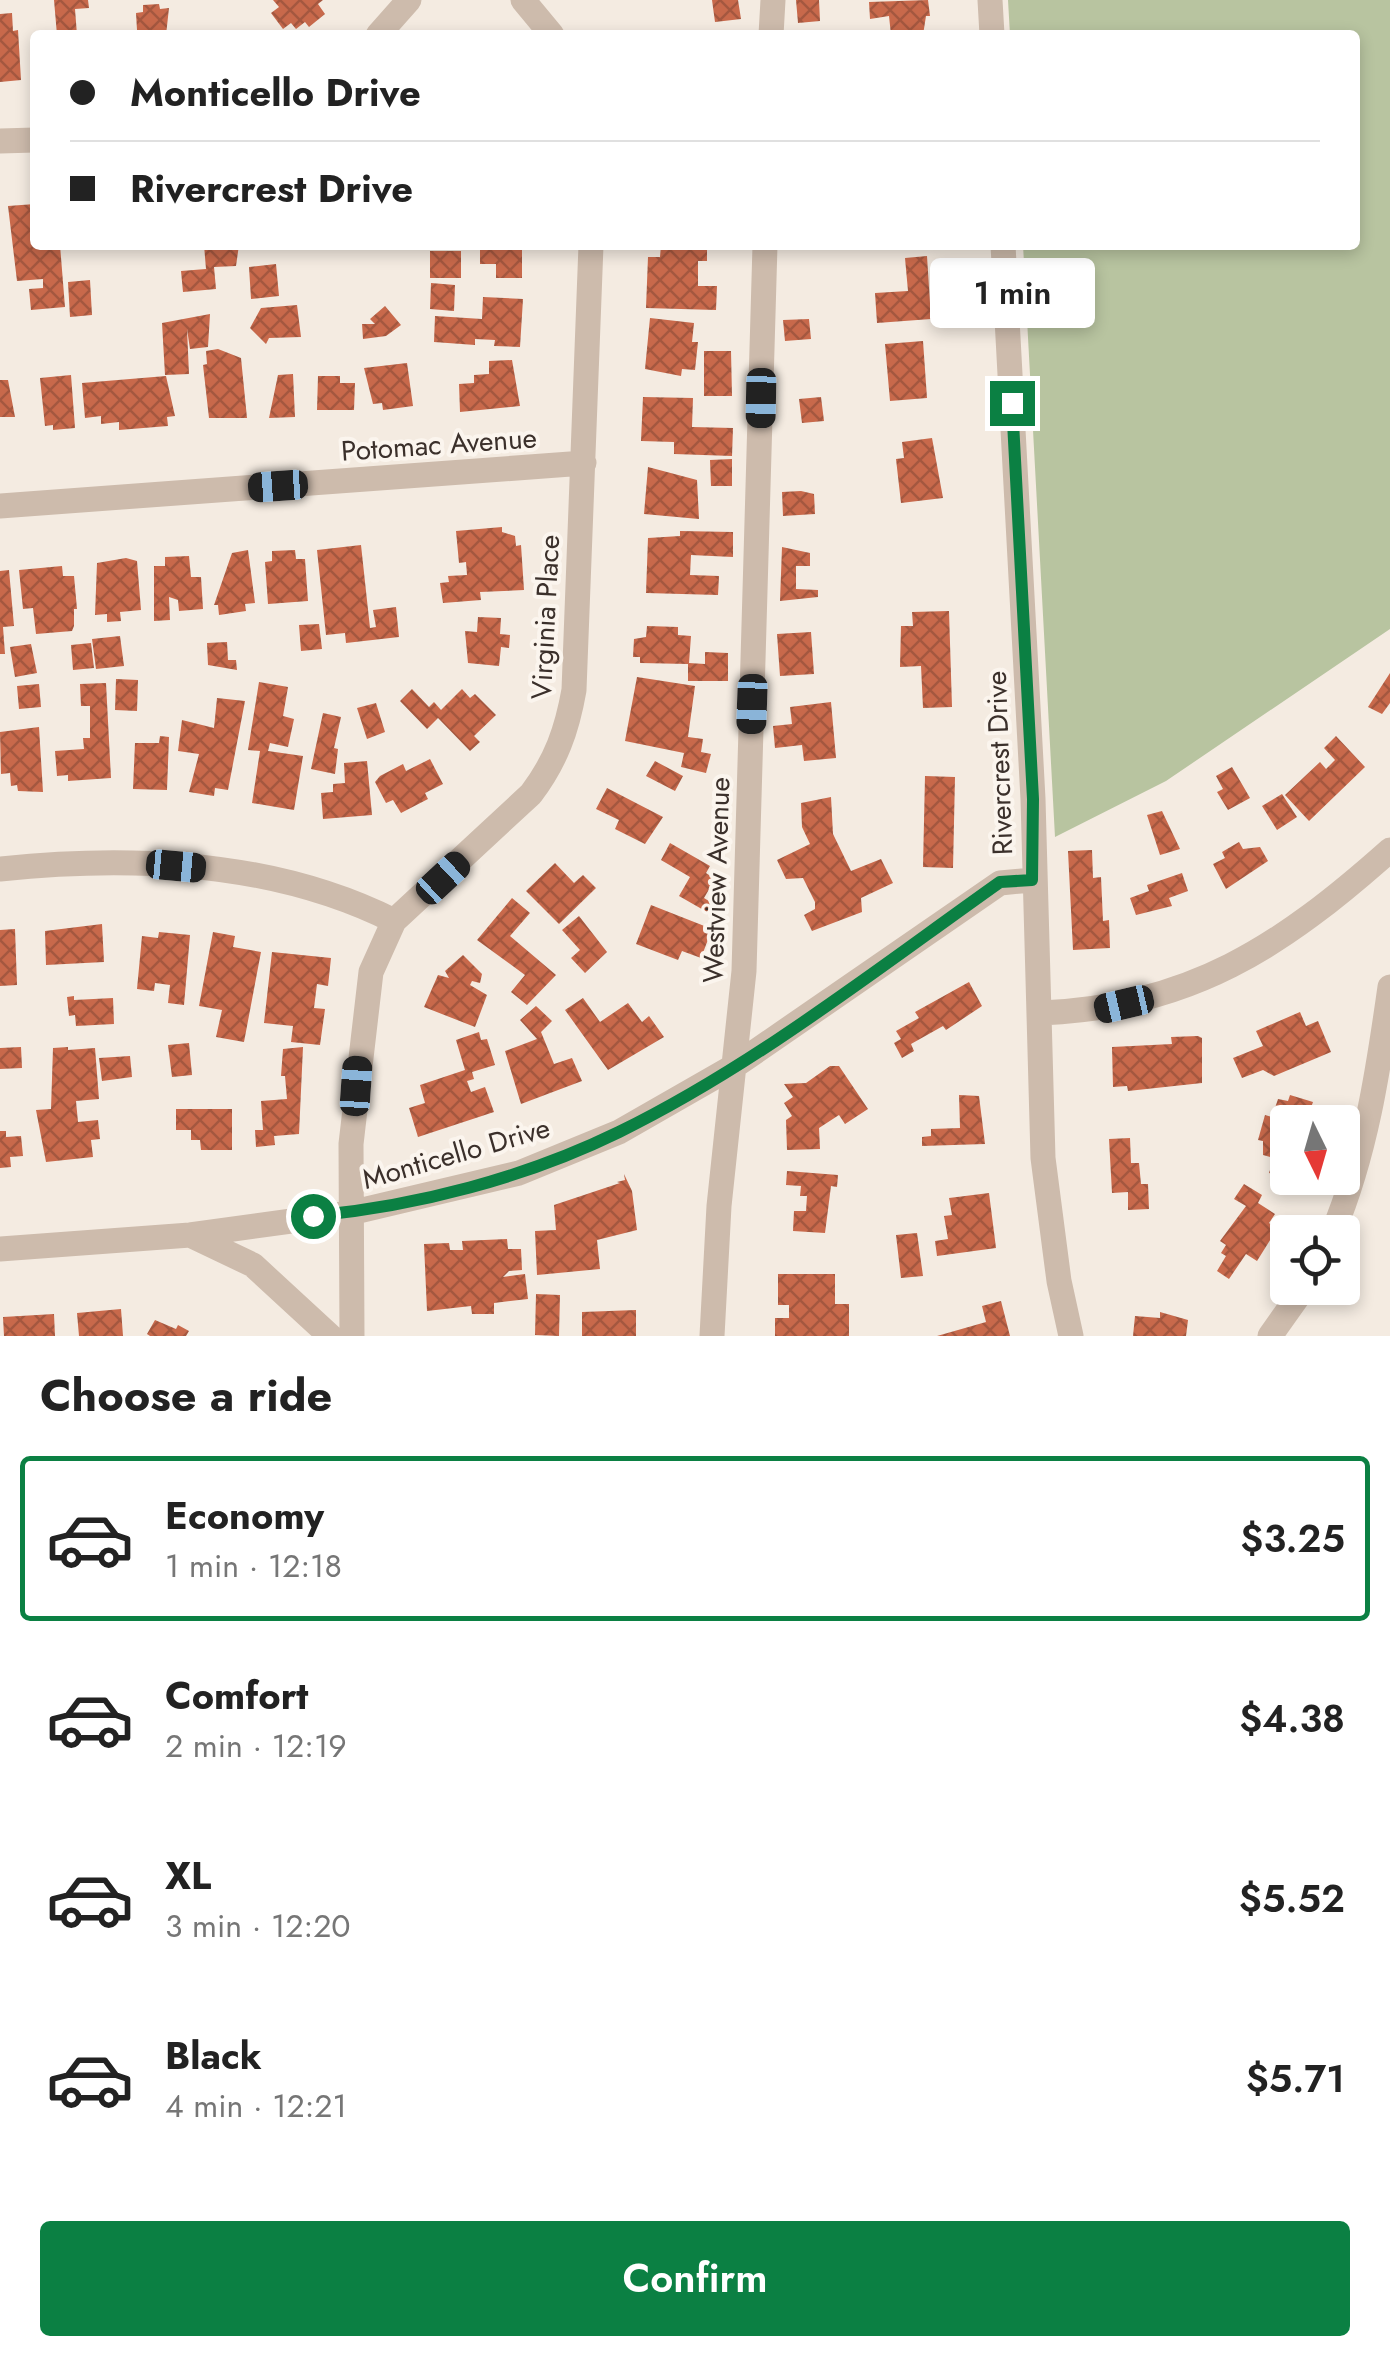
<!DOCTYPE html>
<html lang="en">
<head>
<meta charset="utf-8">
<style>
	body { margin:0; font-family:Jost,sans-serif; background:#f6f6f6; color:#222; height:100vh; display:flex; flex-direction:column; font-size:38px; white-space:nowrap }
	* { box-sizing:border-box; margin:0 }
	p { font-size:32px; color:#767676 }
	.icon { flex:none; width:55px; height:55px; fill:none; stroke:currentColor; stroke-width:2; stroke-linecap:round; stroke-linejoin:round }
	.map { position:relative; height:1336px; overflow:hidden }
	.drawer { display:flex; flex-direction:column; background:#fff; flex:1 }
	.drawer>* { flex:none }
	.top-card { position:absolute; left:30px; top:30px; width:1330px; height:220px; border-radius:10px; box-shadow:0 5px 15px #0003; display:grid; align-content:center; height:220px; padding:0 40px; background:#fff }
	.needle { width:65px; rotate:175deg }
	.fabs { position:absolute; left:1270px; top:1105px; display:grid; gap:20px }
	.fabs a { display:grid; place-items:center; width:90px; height:90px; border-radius:10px; background:#fff; box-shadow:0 5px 15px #0003; font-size:50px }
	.end { position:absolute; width:45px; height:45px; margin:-22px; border:12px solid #0b8043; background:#fff; box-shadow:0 0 0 5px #fff }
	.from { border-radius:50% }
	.bubble { position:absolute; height:70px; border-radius:10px; background:#fff; box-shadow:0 5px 15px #0003; font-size:32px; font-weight:600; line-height:70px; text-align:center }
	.car { position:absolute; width:30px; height:60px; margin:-30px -15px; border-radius:12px; box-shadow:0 0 8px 2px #0007; background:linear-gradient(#222 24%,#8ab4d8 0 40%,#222 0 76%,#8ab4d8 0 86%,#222 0) }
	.top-card b { display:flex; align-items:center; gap:35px; height:95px; font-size:38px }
	.top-card b+b { border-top:2px solid #e0e0e0 }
	.top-card i { width:25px; height:25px; background:#222 }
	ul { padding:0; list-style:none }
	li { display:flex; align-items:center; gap:30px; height:165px; margin:0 20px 15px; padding:0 20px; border:5px solid transparent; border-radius:10px }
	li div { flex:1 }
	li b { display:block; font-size:38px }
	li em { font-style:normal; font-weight:600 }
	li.active { border-color:#0b8043 }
	li>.icon { width:90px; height:90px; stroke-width:1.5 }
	h2 { padding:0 40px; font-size:45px; line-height:120px }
	.primary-button { display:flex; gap:20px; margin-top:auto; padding:20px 40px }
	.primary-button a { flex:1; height:115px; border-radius:10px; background:#0b8043; color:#fff; font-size:40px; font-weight:600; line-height:115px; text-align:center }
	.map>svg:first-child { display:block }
	.grass { fill:#b8c4a0 }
	.building { fill:url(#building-cross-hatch) }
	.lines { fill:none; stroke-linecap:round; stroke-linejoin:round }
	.minor { stroke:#cdbbac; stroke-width:25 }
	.route { stroke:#0b8043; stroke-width:12 }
	.labels { text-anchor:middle; stroke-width:8; stroke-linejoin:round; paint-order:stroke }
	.street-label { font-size:28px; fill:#3b302b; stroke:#fbf5ee }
</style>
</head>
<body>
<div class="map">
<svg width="1390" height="1336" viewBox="0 0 1390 1336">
	<defs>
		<pattern id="building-cross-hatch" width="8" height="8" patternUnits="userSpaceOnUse" patternTransform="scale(2.5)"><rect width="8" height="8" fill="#c8694b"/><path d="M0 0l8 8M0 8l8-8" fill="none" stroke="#a4573f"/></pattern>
	</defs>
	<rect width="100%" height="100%" fill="#f4ebe1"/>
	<path class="grass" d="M 1008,0 L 1390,0 L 1390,629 L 1166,781 L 1055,837 L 1023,245 L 1355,245 L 1355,35 L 1010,35 Z"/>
	<path class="building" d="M 54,0 L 88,0 L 89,8 L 75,9 L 77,35 L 57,35 Z
		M 273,0 L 323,0 L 318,4 L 325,14 L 309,27 L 305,22 L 296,29 L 291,23 L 283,29 L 271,13 L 279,7 Z
		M 712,0 L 738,0 L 741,19 L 715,22 Z
		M 796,0 L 819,0 L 820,21 L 798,23 Z
		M 928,0 L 930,16 L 926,16 L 923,35 L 891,35 L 889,16 L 870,19 L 869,2 Z
		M 159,4 L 160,9 L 169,8 L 166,35 L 132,35 L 132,30 L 137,30 L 136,13 L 143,12 L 143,5 Z
		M 12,13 L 13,31 L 18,30 L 21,80 L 0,82 L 0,14 Z
		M 35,204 L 35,245 L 60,245 L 65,307 L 31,310 L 29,289 L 43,288 L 43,279 L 17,281 L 8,206 Z
		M 204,245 L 239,245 L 236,266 L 214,267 L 216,289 L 183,292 L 181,271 L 206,269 Z
		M 480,245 L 522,245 L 522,278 L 496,278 L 496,264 L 480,264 Z
		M 661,245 L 707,245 L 707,261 L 698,261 L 698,286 L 717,286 L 716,310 L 646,308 L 648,257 L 660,257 Z
		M 430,251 L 461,251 L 461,278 L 430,278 Z
		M 927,256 L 931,319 L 877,323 L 875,293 L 908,291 L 905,258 Z
		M 276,264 L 279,296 L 251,299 L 249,267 Z
		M 90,280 L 92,315 L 70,317 L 68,282 Z
		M 431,283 L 455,285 L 454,311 L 430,309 Z
		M 483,297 L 523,299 L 520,347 L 494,346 L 495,340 L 475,339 L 475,345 L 434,342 L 435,316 L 482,319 Z
		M 297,305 L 301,337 L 269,338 L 266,344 L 250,328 L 261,308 Z
		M 385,306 L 401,325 L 386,336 L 363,339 L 362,324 L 375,324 L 370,319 Z
		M 210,314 L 208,347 L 190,349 L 187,329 L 189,374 L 165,375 L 162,323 Z
		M 650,318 L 694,323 L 692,342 L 698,342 L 695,370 L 682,369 L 681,376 L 645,369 Z
		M 809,319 L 811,339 L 785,341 L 783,320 Z
		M 923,341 L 927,398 L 890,401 L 885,344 Z
		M 218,349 L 241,358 L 247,418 L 209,418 L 203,365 L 207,364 L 206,351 Z
		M 704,351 L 731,351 L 732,396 L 704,396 Z
		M 512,360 L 520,406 L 460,412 L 459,384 L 474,383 L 474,375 L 489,374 L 489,361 Z
		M 407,363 L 413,406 L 383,410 L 382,403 L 373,404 L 364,368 Z
		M 293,374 L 295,417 L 269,418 L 278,375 Z
		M 71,375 L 75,428 L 53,430 L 53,425 L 45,426 L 40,378 Z
		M 166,376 L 175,416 L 167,417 L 168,426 L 119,430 L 119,422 L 101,424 L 101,416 L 85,418 L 82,383 Z
		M 318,376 L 340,376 L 340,383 L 355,383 L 354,410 L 317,410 Z
		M 0,380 L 8,380 L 15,417 L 0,417 Z
		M 643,397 L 693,398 L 692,427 L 733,428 L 732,456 L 674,454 L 674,442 L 641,441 Z
		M 821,397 L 824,421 L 802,423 L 799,399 Z
		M 932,438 L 943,498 L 901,503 L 896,459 L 904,458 L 902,442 Z
		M 732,459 L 732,486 L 711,486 L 710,460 Z
		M 648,467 L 697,480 L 699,519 L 644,514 Z
		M 801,491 L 814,494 L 815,514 L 783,516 L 782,492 Z
		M 502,527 L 502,532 L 515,536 L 516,546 L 521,545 L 524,590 L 480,592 L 481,600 L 443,603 L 440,583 L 449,582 L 448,576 L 467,575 L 466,562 L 459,563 L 456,531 Z
		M 680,531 L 733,532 L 733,557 L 691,555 L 690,575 L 719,576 L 718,595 L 646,593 L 648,538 L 680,536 Z
		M 361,545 L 370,628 L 376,627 L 373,610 L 396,607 L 399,637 L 346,643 L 345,633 L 326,635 L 317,550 Z
		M 782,547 L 810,553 L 810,566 L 796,566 L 796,589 L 818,590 L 818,597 L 780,601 Z
		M 248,550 L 255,603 L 245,604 L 246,611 L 219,615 L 218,605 L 214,605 L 232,553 Z
		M 295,550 L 296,559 L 305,559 L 308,601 L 268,604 L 265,562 L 272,561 L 272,551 Z
		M 189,556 L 191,577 L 201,577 L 203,609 L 179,611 L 178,600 L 169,597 L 170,620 L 154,621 L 154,566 L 165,566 L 165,557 Z
		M 126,558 L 137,561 L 141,610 L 120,612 L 121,621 L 107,622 L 107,614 L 95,615 L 97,563 Z
		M 62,566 L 63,576 L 74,576 L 77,609 L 74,609 L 74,626 L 72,631 L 36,634 L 33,608 L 23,609 L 19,570 Z
		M 9,570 L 14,626 L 3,627 L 5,654 L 0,654 L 0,571 Z
		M 949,611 L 952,707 L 923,708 L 921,666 L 900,667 L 901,626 L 913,626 L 912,612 Z
		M 478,617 L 501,618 L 500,634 L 510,635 L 509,648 L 501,647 L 499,666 L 468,663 L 465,631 L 477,632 Z
		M 319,624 L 322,649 L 301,651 L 299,625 Z
		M 647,626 L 678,627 L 678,635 L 691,636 L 689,663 L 705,664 L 705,652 L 728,653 L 728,681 L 688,681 L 688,664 L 640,663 L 640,657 L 633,657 L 634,639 L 646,637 Z
		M 811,632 L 814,674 L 780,676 L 777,634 Z
		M 120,636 L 124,666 L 96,669 L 92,639 Z
		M 227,642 L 228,660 L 236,660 L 237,670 L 208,665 L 207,643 Z
		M 91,643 L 94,668 L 73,670 L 71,645 Z
		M 31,644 L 37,673 L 15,677 L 10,647 Z
		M 1390,673 L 1390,703 L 1382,714 L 1368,707 Z
		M 637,677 L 695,686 L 688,737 L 703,739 L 701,752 L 711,754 L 706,773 L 681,767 L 684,753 L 625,741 Z
		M 116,679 L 138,680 L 137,711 L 115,710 Z
		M 259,682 L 288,687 L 283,716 L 294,719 L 288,747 L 270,743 L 268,751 L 303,756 L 294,810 L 252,803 L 260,751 L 248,750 Z
		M 106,683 L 111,778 L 68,781 L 68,775 L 57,776 L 55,751 L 84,749 L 83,738 L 90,738 L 90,706 L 81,706 L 80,684 Z
		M 39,684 L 41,707 L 19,709 L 17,686 Z
		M 412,689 L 429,707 L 434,702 L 441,710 L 462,689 L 470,698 L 475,694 L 496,715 L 474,736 L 480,742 L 470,751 L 438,718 L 427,729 L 400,701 Z
		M 217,698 L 245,701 L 228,790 L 215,788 L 214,796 L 189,792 L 199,754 L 178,751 L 182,720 L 214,728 Z
		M 831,702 L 836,758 L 804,761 L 802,745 L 775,748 L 773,726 L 792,724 L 790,707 Z
		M 376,703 L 385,732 L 367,739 L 357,708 Z
		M 323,713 L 341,717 L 334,748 L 338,749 L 335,774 L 311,769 Z
		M 39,727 L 43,792 L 18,791 L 17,785 L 11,786 L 10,773 L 1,774 L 0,732 Z
		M 160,736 L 169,737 L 167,790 L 133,789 L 135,743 L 159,743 Z
		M 1336,736 L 1365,767 L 1309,821 L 1285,795 L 1320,762 L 1326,769 L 1335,760 L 1324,748 Z
		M 430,759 L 443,784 L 425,793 L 428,799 L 401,813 L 393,800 L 386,803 L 375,782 L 380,776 L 403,764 L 406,771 Z
		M 367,761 L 372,815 L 323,819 L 321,793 L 333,792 L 333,784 L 345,783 L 344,763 Z
		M 655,761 L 683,776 L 675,791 L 646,776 Z
		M 1232,767 L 1250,798 L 1228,810 L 1217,792 L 1223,789 L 1216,776 Z
		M 925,776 L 955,777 L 953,868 L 923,867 Z
		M 607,788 L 663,817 L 645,844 L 615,829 L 619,820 L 596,809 Z
		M 1282,794 L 1297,817 L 1277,830 L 1262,806 Z
		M 831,797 L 833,834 L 851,871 L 881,859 L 893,883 L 861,898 L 862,912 L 812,931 L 804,915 L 815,909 L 815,902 L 803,878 L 786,879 L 777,860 L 810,844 L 802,827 L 801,803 Z
		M 1162,811 L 1180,849 L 1160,855 L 1147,815 Z
		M 1239,842 L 1243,849 L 1260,847 L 1268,861 L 1226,889 L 1213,864 L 1225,858 L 1222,852 Z
		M 670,843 L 710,866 L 706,873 L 715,879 L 704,898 L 712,903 L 707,912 L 679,896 L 690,877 L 661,860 Z
		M 1092,850 L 1093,878 L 1101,877 L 1103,921 L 1109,920 L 1110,948 L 1073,950 L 1068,851 Z
		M 555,863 L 574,883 L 583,875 L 596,888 L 559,924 L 526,891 Z
		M 1182,873 L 1188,891 L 1169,898 L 1172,906 L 1136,915 L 1130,898 L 1149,891 L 1147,885 Z
		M 512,898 L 530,913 L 510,936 L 556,975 L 527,1005 L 511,992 L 525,975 L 477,940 Z
		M 651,905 L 712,929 L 701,958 L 682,951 L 678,960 L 636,944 Z
		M 579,916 L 607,952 L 585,973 L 571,958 L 580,950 L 562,930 Z
		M 102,924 L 104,962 L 46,965 L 45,931 Z
		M 15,929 L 17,985 L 0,986 L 0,930 Z
		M 159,932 L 190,935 L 184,1005 L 168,1003 L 170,985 L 155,983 L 154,991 L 137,989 L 142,936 L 158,938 Z
		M 213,932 L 235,936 L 233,947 L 261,952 L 244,1042 L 216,1037 L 222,1010 L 199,1006 Z
		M 272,952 L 331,958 L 328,986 L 317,984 L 314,1008 L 325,1009 L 320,1045 L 291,1042 L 293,1026 L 264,1023 Z
		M 463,955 L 482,974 L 480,983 L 472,981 L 470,985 L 487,995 L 475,1027 L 424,1007 L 438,975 L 449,978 L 445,971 Z
		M 969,982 L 982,1006 L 946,1030 L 943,1026 L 911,1044 L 914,1051 L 902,1058 L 894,1043 L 901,1039 L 896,1031 L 919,1018 L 915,1012 Z
		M 74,996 L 74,1000 L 113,998 L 114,1024 L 76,1026 L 75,1015 L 69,1016 L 67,997 Z
		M 583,998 L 600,1022 L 628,1003 L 642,1022 L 649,1016 L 664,1037 L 608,1070 L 565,1010 Z
		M 536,1006 L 552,1021 L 541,1032 L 554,1064 L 572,1058 L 582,1081 L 521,1104 L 505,1051 L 537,1039 L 520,1020 Z
		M 1300,1012 L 1306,1026 L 1318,1021 L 1331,1052 L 1274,1076 L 1263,1070 L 1242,1078 L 1233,1058 L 1263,1046 L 1256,1031 Z
		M 479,1032 L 481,1040 L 487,1039 L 495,1065 L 472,1072 L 474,1079 L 467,1081 L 471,1092 L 485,1087 L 494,1112 L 418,1137 L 409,1108 L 425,1103 L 420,1085 L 465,1070 L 456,1040 Z
		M 1198,1036 L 1202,1038 L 1202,1083 L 1128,1091 L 1127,1086 L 1113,1087 L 1112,1047 L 1172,1044 L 1171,1037 Z
		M 189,1043 L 192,1075 L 172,1077 L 168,1045 Z
		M 21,1047 L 22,1068 L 0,1069 L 0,1048 Z
		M 68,1047 L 68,1050 L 95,1048 L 99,1099 L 76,1101 L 78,1122 L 98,1120 L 100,1139 L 91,1140 L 93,1157 L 46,1162 L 36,1110 L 51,1109 L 53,1048 Z
		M 303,1047 L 299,1134 L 274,1136 L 275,1145 L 256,1147 L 255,1130 L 263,1130 L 261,1101 L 287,1099 L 285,1076 L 281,1076 L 283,1049 Z
		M 130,1056 L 132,1077 L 102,1081 L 99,1058 Z
		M 830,1066 L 839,1066 L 868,1109 L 845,1124 L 839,1115 L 819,1128 L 820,1149 L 787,1150 L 786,1120 L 792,1116 L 784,1103 L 793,1097 L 784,1084 L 806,1083 Z
		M 959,1095 L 979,1096 L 985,1144 L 922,1146 L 922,1137 L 931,1136 L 931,1129 L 960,1128 Z
		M 1290,1095 L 1313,1102 L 1306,1122 L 1288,1122 L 1288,1178 L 1269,1173 L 1274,1158 L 1263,1155 L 1263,1141 L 1258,1140 L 1265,1115 L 1272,1117 L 1278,1099 L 1288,1101 Z
		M 176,1109 L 232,1109 L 232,1150 L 201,1150 L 200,1140 L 191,1140 L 191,1130 L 176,1130 Z
		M 0,1131 L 6,1131 L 6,1137 L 21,1136 L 23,1156 L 10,1157 L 11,1167 L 0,1168 Z
		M 1130,1138 L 1131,1163 L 1139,1163 L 1141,1184 L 1148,1184 L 1149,1209 L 1128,1210 L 1128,1192 L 1112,1193 L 1109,1139 Z
		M 787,1171 L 838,1175 L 837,1187 L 831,1186 L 825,1233 L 793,1231 L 794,1211 L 806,1211 L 807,1196 L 800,1196 L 801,1186 L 786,1185 Z
		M 624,1174 L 632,1191 L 637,1230 L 597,1240 L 600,1269 L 537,1275 L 535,1231 L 556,1230 L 554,1205 L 620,1183 L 617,1182 L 625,1180 Z
		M 1244,1184 L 1262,1195 L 1258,1203 L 1275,1214 L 1269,1223 L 1277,1229 L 1257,1261 L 1246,1254 L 1229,1279 L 1217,1271 L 1226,1256 L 1221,1253 L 1226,1245 L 1220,1241 L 1246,1206 L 1234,1199 Z
		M 989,1193 L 996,1248 L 937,1256 L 935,1241 L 948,1239 L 944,1216 L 952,1215 L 949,1198 Z
		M 917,1233 L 923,1276 L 901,1278 L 896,1235 Z
		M 507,1239 L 508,1249 L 521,1249 L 522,1270 L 509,1271 L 503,1277 L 525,1274 L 528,1299 L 494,1303 L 494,1314 L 472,1314 L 471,1306 L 427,1311 L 424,1244 L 449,1243 L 450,1250 L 463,1250 L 462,1241 Z
		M 778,1274 L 835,1274 L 835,1304 L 849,1304 L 849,1336 L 775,1336 L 775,1318 L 789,1318 L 789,1305 L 778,1305 Z
		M 536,1294 L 560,1295 L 559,1336 L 535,1335 Z
		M 1001,1301 L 1010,1336 L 937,1336 L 986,1322 L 982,1306 Z
		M 121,1309 L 123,1336 L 79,1336 L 77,1313 Z
		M 636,1310 L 636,1336 L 582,1336 L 582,1312 Z
		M 1160,1312 L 1188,1320 L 1186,1336 L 1133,1336 L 1135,1316 L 1160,1318 Z
		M 54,1314 L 55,1336 L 4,1336 L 3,1317 Z
		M 155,1320 L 176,1329 L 178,1325 L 189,1331 L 186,1336 L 150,1336 L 147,1334 Z"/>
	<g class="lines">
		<path class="minor" d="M 523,0 L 552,35
			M 990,0 L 992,35
			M 378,35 L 409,0
			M 771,35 L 773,0
			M 0,141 L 35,140
			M 1003,245 L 1033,799 L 1043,1158 L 1059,1281 L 1071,1336
			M 0,506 L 584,463
			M 0,869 C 131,855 275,861 394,921
			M 1041,1013 C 1190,1007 1281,947 1390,850
			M 1333,1232 C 1366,1153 1378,1072 1390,987
			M 190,1235 L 253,1265 L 330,1336
			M 0,1249 L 190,1235 L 350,1213 L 519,1173 L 619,1132 L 736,1065 L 1000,883 L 1032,880
			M 352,1336 L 351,1144 L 371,972 L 394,921 L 531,794 C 556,761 567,730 574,690 L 591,245
			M 712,1336 L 719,1206 L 744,971 L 765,245
			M 1270,1336 L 1304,1288"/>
	</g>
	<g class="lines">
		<path class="route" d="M 313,1216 C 417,1206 525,1178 619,1132 C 754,1066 877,969 1000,882 L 1032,880 L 1033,799 L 1012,403"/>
	</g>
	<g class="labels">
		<g class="street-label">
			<text transform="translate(439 444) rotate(-4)" y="10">Potomac Avenue</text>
			<text transform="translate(545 617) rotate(-87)" y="10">Virginia Place</text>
			<text transform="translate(999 763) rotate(-92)" y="10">Rivercrest Drive</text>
			<text transform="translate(716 880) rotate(-88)" y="10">Westview Avenue</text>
			<text transform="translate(456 1153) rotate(-16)" y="10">Monticello Drive</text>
		</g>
	</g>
</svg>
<div class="fabs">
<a><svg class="needle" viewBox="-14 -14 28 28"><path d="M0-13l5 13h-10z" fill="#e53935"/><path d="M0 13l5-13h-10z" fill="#767676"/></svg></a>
<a><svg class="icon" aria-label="locate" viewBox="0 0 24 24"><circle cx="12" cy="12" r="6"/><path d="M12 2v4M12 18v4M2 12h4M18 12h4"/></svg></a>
</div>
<i class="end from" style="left:313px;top:1216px"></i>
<i class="end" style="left:1012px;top:403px"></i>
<div class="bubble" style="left:930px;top:258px;width:165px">1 min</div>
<i class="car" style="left:761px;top:398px;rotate:181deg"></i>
<i class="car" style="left:278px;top:486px;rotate:266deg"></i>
<i class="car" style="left:752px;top:704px;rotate:182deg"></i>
<i class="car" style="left:176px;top:866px;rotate:95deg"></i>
<i class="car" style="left:443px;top:878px;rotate:47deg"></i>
<i class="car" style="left:1124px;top:1004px;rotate:257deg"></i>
<i class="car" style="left:356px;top:1086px;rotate:4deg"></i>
<div class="top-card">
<b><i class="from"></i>Monticello Drive</b>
<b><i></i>Rivercrest Drive</b>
</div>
</div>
<section class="drawer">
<h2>Choose a ride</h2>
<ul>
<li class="active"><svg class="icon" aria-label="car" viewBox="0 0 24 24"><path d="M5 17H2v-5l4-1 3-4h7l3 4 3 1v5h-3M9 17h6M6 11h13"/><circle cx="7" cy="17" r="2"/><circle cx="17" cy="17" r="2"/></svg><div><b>Economy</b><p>1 min · 12:18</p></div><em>$3.25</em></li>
<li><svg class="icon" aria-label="car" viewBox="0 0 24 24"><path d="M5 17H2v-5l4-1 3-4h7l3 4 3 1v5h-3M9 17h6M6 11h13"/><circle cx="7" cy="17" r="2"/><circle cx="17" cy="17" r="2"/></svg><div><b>Comfort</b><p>2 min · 12:19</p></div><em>$4.38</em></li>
<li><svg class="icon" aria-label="car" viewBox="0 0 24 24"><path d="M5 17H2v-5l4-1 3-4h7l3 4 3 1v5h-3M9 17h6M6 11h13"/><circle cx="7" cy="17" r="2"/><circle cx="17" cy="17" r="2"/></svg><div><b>XL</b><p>3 min · 12:20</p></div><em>$5.52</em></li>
<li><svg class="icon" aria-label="car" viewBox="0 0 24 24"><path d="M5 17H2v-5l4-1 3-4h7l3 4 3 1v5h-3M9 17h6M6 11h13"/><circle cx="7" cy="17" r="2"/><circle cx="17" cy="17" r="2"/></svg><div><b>Black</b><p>4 min · 12:21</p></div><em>$5.71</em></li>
</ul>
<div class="primary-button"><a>Confirm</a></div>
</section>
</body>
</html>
